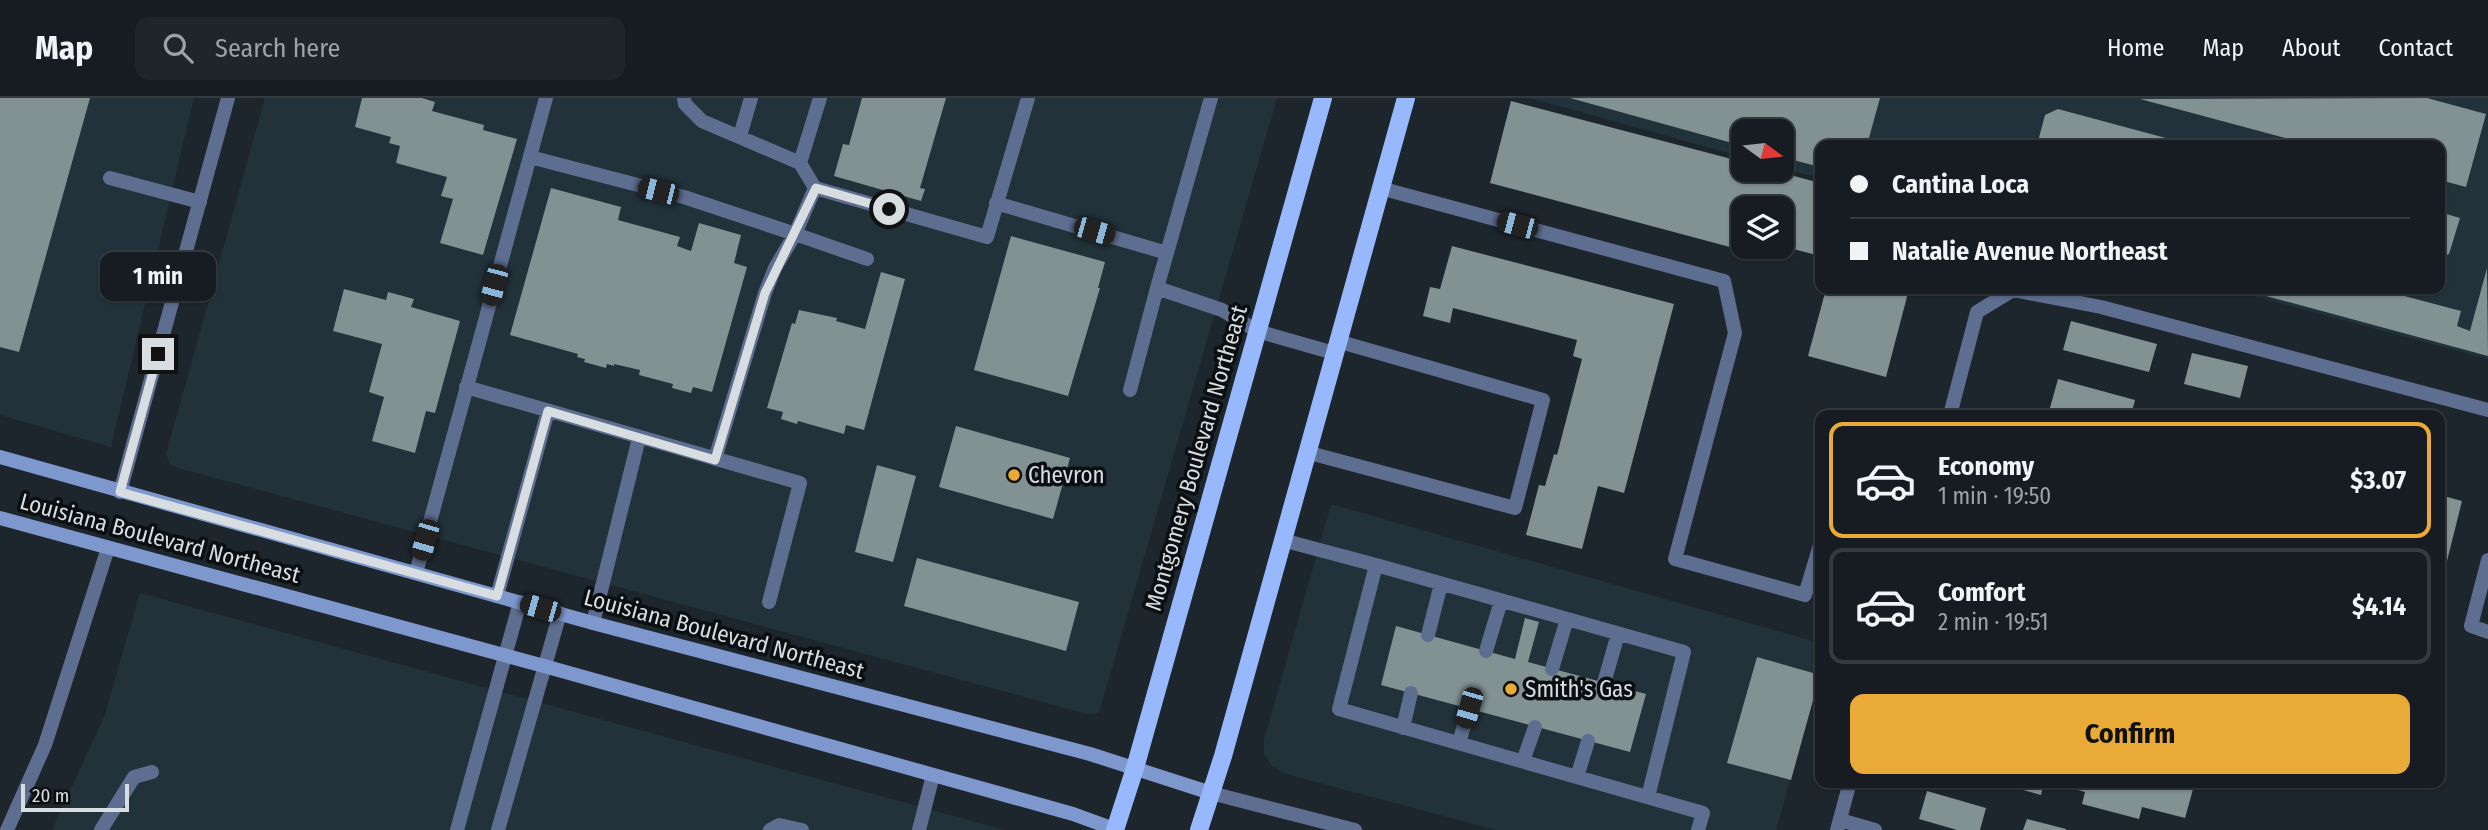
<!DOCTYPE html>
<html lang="en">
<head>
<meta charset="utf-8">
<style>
	body { margin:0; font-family:"Fira Sans Condensed",sans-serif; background:#1f252a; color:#f1f3f6; height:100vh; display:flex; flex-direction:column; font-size:26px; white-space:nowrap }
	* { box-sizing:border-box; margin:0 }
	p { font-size:23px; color:#9ea1a5 }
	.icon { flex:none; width:38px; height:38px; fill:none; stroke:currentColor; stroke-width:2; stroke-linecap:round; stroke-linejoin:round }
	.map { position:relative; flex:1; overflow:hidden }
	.sheet { position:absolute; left:1815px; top:312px; width:630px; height:378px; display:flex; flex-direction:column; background:#161c21; border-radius:14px; box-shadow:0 2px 5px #0004,0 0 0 2px #353a3f }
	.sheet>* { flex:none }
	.banner { position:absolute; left:1815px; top:42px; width:630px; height:154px; border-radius:14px; box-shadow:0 2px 5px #0004,0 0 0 2px #353a3f; display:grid; align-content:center; height:154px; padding:0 35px; background:#161c21 }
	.needle { width:46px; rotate:105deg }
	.controls { position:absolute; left:1731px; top:21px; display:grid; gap:14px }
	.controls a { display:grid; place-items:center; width:63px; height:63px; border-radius:14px; background:#161c21; box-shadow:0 2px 5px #0004,0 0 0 2px #353a3f; font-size:35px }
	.scale { position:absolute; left:21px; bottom:18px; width:108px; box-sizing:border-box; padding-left:7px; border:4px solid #d7dde0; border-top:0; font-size:19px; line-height:24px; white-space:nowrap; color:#d7dde0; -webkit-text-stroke:5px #0b0f11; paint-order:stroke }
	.end { position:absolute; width:32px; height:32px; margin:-16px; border:9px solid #d7dde0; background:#111; box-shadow:0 0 0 4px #111 }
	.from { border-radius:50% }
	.bubble { position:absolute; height:49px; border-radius:14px; background:#161c21; box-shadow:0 2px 5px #0004,0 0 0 2px #353a3f; font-size:23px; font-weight:700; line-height:49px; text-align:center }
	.car { position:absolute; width:21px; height:42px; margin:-21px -10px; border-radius:9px; box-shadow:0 0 5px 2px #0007; background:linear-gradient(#222 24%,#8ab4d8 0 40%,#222 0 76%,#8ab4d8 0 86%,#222 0) }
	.banner b { display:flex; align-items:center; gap:24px; height:66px; font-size:26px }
	.banner b+b { border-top:2px solid #353a3f }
	.banner i { width:18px; height:18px; background:#f1f3f6 }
	ul { padding:12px 0 0; list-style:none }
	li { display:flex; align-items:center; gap:21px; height:116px; margin:0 14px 10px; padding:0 21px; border:4px solid #353a3f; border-radius:14px }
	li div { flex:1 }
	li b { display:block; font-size:26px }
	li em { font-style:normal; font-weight:700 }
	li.on { border-color:#eaaa38 }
	li>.icon { width:63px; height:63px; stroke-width:1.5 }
	.action { display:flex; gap:14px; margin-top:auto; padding:14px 35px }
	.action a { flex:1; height:80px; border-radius:14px; background:#eaaa38; color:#111; font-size:28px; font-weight:700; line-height:80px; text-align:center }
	header { display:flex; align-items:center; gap:42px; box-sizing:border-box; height:98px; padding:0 35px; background:#161c21; border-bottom:2px solid #353a3f }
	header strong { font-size:33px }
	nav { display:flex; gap:38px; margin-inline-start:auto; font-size:24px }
	.search { width:490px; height:63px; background:#1f252a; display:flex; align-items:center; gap:18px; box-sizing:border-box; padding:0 24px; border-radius:14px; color:#9ea1a5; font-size:26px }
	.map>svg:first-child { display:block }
	.built { fill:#22323a }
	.building { fill:#829192 }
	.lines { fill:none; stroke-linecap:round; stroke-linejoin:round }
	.service { stroke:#5e6e90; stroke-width:14 }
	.tertiary { stroke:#5e6e90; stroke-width:14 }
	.secondary { stroke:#7e98ce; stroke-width:14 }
	.primary { stroke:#97b8fd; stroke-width:18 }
	.route { stroke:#d7dde0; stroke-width:9 }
	.poi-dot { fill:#eaaa38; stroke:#0b0f11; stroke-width:2.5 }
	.labels { text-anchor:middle; stroke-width:7; stroke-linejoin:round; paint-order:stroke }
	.street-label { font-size:23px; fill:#d7dde0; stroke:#0b0f11 }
	.poi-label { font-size:23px; fill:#d7dde0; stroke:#0b0f11; text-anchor:start }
</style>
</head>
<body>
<header>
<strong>Map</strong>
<div class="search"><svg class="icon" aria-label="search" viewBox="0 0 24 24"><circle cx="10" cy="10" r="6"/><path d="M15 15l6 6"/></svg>Search here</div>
<nav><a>Home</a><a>Map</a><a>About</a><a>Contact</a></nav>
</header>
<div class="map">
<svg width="2488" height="732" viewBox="0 0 2488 732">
	<rect width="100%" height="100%" fill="#1d262c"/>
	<path class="built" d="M 0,0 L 194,0 L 111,349 L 0,317 Z
		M 265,0 L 1277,0 L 1099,615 L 1087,616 L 178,370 L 170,366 L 166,356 Z
		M 1530,0 L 2488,0 L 2488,261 L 2227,191 L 2440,191 L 2440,47 L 1820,47 L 1820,80 L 1782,70 L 1782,33 L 1743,33 L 1743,59 Z
		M 1331,406 L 1820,545 L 1820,577 L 1776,732 L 1496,732 L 1282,675 L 1271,667 L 1264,655 L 1264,642 Z
		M 140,495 L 1005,732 L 52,732 L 104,619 Z"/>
	<path class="building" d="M 0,0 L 90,0 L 19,254 L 0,249 Z
		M 362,0 L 422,0 L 435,4 L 432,13 L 484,27 L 483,32 L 517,41 L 483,157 L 440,145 L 453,101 L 441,98 L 447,79 L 396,65 L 400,48 L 389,45 L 391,39 L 355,29 Z
		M 862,0 L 946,0 L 920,90 L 925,91 L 921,103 L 834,78 L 843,46 L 849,47 Z
		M 1570,0 L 1880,0 L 1867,47 L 1820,47 L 1820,69 L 1782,59 L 1782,33 L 1743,33 L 1743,48 Z
		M 2427,0 L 2486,16 L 2466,89 L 2440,82 L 2440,47 L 2311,47 L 2140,1 Z
		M 1511,3 L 1743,64 L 1743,72 L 1771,72 L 1820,85 L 1820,158 L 1782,148 L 1782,110 L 1743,110 L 1743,138 L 1734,136 L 1730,149 L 1490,85 Z
		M 2058,11 L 2188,46 L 2188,47 L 2037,47 L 2045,17 Z
		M 551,90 L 621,109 L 618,122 L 680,139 L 677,148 L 691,153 L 699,125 L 741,137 L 734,165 L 747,169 L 712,294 L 693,289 L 691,295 L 672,290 L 673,286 L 639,277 L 640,272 L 614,266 L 614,268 L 607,266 L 606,270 L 584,264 L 585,261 L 577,259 L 578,256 L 510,237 Z
		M 2440,114 L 2460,120 L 2449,156 L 2440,160 Z
		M 1011,138 L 1105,164 L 1098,190 L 1100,190 L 1068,298 L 974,272 Z
		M 1452,148 L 1674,206 L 1624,395 L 1598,388 L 1582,451 L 1526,437 L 1539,387 L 1545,388 L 1554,356 L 1557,357 L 1582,261 L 1573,258 L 1577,242 L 1453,210 L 1450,225 L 1423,218 L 1430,189 L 1440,191 Z
		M 2487,170 L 2488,258 L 2244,192 L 2378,191 L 2461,213 L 2457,228 L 2470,233 Z
		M 881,174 L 905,181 L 864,332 L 846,327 L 844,336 L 798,323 L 797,326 L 781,321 L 783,314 L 767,310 L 792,225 L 795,226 L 799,212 L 837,220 L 836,223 L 865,231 Z
		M 344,191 L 386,202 L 388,194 L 414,201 L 411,209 L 460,223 L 435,315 L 426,313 L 415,355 L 372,343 L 384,299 L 369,294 L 382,246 L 333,233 Z
		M 1826,191 L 1909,191 L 1886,279 L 1808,258 Z
		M 2071,223 L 2157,246 L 2149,274 L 2063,252 Z
		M 2192,255 L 2248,268 L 2240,300 L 2184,286 Z
		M 2058,281 L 2135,302 L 2131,317 L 2048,317 Z
		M 956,328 L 1070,360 L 1053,421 L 939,389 Z
		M 877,367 L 916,378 L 893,464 L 855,454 Z
		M 2440,397 L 2462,403 L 2443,479 L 2440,478 Z
		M 917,460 L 1079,504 L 1066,553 L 904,508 Z
		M 1525,520 L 1539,524 L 1528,564 L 1646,596 L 1630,654 L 1381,587 L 1396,528 L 1515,561 Z
		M 1757,559 L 1820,577 L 1791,682 L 1727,665 Z
		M 1995,684 L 2044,684 L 2041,697 Z
		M 2050,684 L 2195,684 L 2185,720 L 2142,709 L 2139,721 L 2082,706 L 2085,694 Z
		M 1927,693 L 1986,710 L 1980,732 L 1957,732 L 1919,721 Z
		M 2027,721 L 2066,731 L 2066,732 L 2023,732 Z"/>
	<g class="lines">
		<path class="service" d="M 684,0 L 685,6 L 702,23 L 800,65 L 820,0
			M 1211,0 L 1157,190 L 1222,212 L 1257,233 L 1334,255
			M 740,38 L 751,0
			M 530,59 L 684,99 L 795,136 L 775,170 L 765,195 L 715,361
			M 800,65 L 815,90 L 987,139 L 1028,0
			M 110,80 L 200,104
			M 815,90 L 795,136 L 867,161
			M 1380,90 L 1724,183 L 1735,235 L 1675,461 L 1805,497 L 1820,447
			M 996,105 L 1167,155
			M 466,289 L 800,385 L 769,504
			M 1130,292 L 1157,190
			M 1950,317 L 1977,214 L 2013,192 L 2101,209 L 2488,312
			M 1306,354 L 1515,410 L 1543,302 L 1337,243
			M 1282,442 L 1376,467 L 1339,611 L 1703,715 L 1698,732
			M 2488,462 L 2471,528 L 2488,534
			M 1376,467 L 1684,554 L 1648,699
			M 416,475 L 546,0
			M 497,498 L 548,313
			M 593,525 L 639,340
			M 1428,537 L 1441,486
			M 1486,553 L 1501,503
			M 1552,571 L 1567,521
			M 1604,585 L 1618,536
			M 1403,630 L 1411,595
			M 1459,645 L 1469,610
			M 1523,663 L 1535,629
			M 1577,679 L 1588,643
			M 1840,722 L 1875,732
			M 101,732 L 134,679 L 152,674
			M 457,732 L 520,504
			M 498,732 L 560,515
			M 770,732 L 779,727 L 802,732
			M 919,732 L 933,677
			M 1837,732 L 1850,684"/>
		<path class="tertiary" d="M 120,394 L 228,0
			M 1211,695 L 1355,732
			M 7,732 L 45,647 L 108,450"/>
		<path class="secondary" d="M 0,359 L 593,525 L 1090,656 L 1211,695
			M 0,420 L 544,568 L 1073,716 L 1117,732"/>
		<path class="primary" d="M 1115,732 L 1135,670 L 1323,0
			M 1199,732 L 1223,658 L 1406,0"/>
	</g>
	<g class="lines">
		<path class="route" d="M 158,256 L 120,394 L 497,498 L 548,313 L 715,362 L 765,195 L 816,90 L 889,111"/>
	</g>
	<g class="poi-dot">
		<circle cx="1014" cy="377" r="7"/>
		<circle cx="1511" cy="591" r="7"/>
	</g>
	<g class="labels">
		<g class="street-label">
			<text transform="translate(1196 360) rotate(-74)" y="8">Montgomery Boulevard Northeast</text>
			<text transform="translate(160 440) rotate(15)" y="8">Louisiana Boulevard Northeast</text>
			<text transform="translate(724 536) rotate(15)" y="8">Louisiana Boulevard Northeast</text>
		</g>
		<g class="poi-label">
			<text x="1028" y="385">Chevron</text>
			<text x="1525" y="599">Smith's Gas</text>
		</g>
	</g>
</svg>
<div class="controls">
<a><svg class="needle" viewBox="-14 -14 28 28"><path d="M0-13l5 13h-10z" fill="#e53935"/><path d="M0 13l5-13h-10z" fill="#9ea1a5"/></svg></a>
<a><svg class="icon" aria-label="layers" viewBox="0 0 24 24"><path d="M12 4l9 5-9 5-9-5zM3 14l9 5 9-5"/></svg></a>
</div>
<div class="scale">20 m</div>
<i class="end from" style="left:889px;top:111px"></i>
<i class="end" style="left:158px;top:256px"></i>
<div class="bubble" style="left:100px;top:154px;width:116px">1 min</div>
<i class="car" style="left:658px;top:93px;rotate:284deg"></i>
<i class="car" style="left:1517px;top:127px;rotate:285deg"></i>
<i class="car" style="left:1094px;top:133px;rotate:106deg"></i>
<i class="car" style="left:494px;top:187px;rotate:195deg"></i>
<i class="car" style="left:425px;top:442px;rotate:196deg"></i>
<i class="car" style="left:540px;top:510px;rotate:286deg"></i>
<i class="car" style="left:1469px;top:610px;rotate:196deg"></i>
<div class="banner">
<b><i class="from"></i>Cantina Loca</b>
<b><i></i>Natalie Avenue Northeast</b>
</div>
<section class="sheet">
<ul>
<li class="on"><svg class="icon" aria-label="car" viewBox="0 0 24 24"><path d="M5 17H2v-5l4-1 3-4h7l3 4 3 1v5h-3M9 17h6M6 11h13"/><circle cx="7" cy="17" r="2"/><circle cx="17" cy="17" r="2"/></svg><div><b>Economy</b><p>1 min · 19:50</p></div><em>$3.07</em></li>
<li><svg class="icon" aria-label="car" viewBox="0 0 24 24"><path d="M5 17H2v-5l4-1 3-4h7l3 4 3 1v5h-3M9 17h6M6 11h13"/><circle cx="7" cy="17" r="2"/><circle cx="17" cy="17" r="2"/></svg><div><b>Comfort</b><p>2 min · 19:51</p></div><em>$4.14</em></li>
</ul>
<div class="action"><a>Confirm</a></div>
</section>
</div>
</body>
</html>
